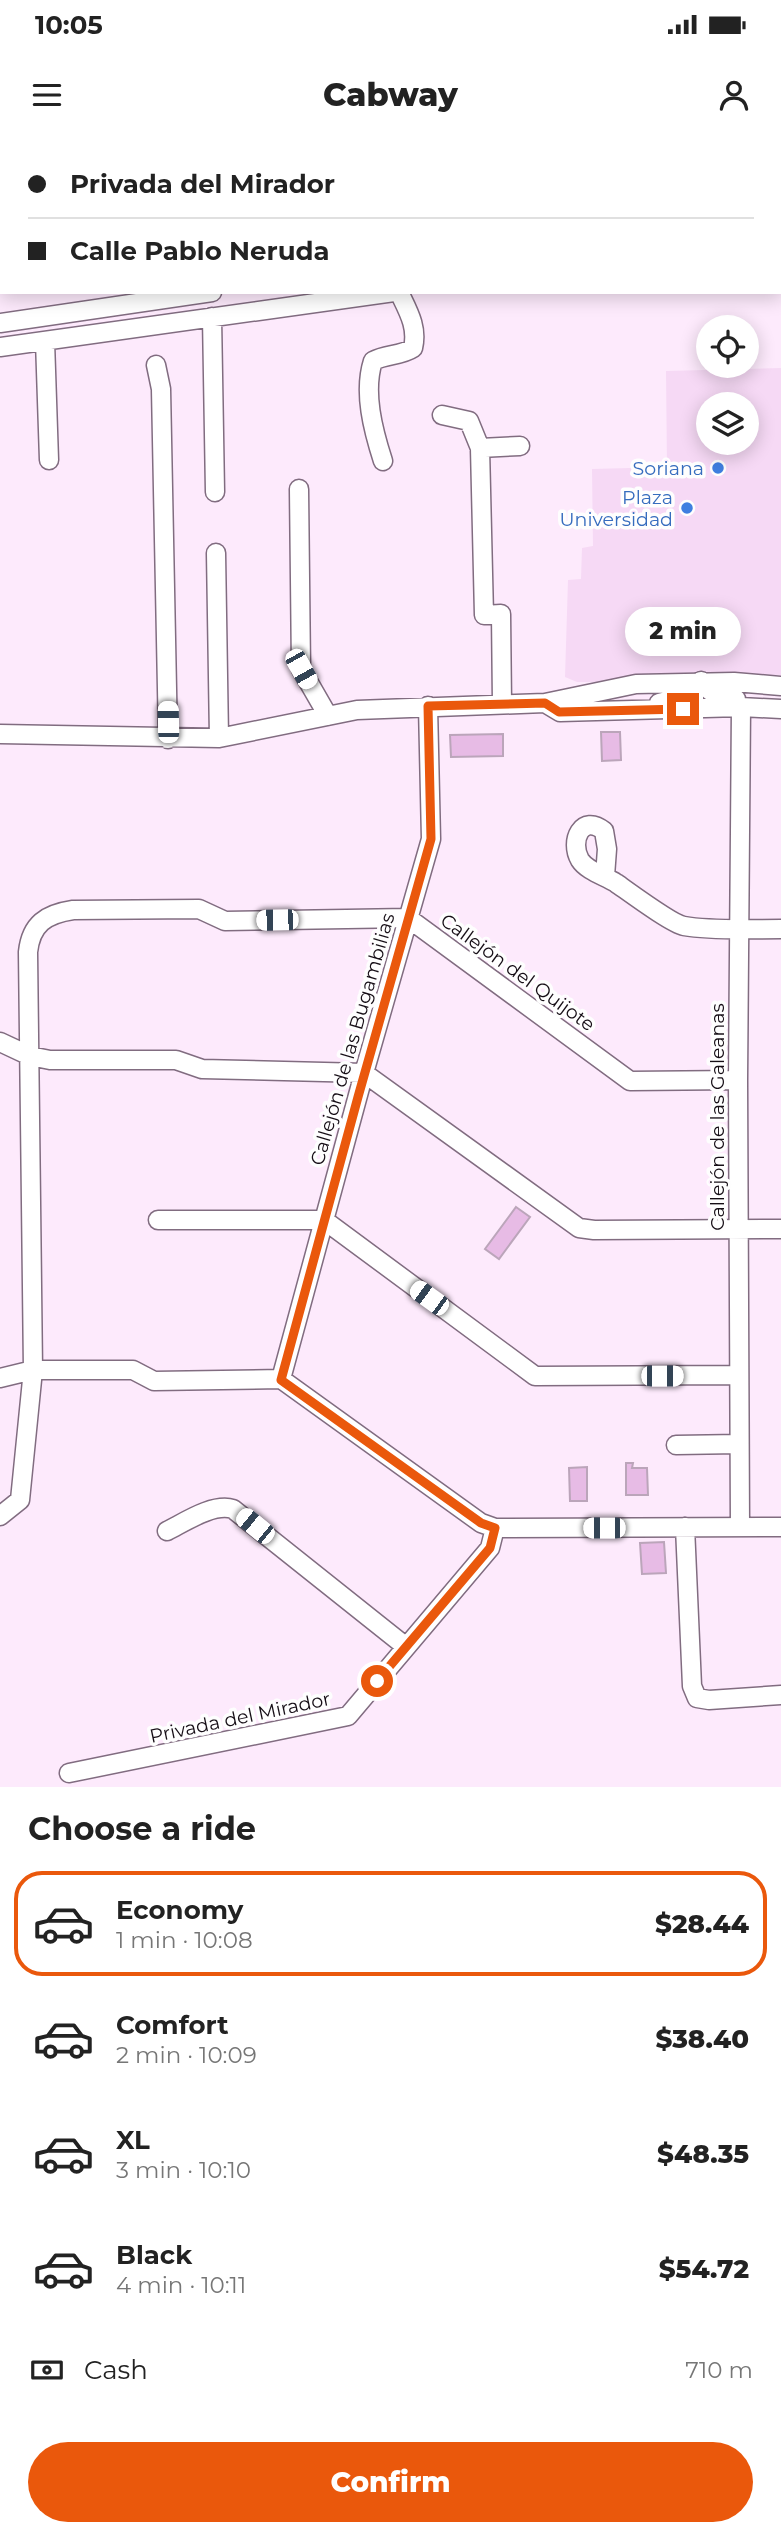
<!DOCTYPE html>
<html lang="en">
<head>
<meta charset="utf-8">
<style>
	body { margin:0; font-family:Montserrat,sans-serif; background:#f6f6f6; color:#222; height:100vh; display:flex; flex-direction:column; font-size:26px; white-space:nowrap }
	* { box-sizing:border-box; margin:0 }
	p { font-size:23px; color:#767676 }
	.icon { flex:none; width:38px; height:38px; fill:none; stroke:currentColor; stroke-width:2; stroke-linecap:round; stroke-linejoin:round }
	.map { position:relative; height:1647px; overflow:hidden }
	.details { display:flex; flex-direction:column; background:#fff; flex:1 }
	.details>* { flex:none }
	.top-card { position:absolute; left:0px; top:0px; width:782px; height:154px; box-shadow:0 4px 18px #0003; display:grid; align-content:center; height:154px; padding:0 28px; background:#fff }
	.fabs { position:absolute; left:696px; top:175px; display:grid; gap:14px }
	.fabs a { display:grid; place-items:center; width:63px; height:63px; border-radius:50%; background:#fff; box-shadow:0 4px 18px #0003; font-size:35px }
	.end { position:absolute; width:32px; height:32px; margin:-16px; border:9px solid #ea580c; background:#fff; box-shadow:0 0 0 4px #fff }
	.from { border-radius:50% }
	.bubble { position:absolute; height:49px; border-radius:24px; background:#fff; box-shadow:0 4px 18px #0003; font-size:23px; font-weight:800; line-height:49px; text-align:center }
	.car { position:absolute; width:21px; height:42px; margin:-21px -10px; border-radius:9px; box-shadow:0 0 5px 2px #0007; background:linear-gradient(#fff 24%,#345 0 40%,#fff 0 76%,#345 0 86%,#fff 0) }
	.top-card b { display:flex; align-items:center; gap:24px; height:66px; font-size:26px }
	.top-card b+b { border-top:2px solid #e0e0e0 }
	.top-card i { width:18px; height:18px; background:#222 }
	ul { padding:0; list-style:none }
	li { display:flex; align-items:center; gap:21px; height:105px; margin:0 14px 10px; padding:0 14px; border:4px solid transparent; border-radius:28px }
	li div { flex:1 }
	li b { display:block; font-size:26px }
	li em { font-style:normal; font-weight:800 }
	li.active { border-color:#ea580c }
	li>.icon { width:63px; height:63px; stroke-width:1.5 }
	h2 { padding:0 28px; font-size:32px; line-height:84px }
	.pay { display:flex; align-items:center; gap:18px; height:77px; padding:0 28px; font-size:26px }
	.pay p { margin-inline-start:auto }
	.button { display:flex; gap:14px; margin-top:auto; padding:14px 28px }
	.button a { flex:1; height:80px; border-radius:42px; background:#ea580c; color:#fff; font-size:28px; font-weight:800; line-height:80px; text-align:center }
	.status { display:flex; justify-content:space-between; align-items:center; height:49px; padding:0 35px; background:#fff; direction:ltr }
	.status svg { height:19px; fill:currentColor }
	header { display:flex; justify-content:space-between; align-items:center; height:91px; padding:0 28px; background:#fff; font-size:32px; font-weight:800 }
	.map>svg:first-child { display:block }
	.built { fill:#f6d9f5; fill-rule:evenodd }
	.building { fill:#e7bbe5; stroke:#bba5ba; stroke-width:2 }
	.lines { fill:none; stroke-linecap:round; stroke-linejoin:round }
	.minor-casing { stroke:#816c80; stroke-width:21 }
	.minor { stroke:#fff; stroke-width:18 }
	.route { stroke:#ea580c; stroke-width:9 }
	.shop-dot { fill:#3f7fe0; stroke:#fefefe; stroke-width:2.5 }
	.labels { text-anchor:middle; stroke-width:7; stroke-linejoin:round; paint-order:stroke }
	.shop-label { font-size:19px; fill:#366cbe; stroke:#fefefe; text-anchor:end }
	.street-label { font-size:19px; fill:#150d15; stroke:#fefefe }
</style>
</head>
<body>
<div class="status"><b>10:05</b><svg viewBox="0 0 49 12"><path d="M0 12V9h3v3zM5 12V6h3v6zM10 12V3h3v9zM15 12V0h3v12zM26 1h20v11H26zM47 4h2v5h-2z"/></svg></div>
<header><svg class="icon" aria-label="menu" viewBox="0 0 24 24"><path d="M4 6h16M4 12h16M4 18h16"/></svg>Cabway<svg class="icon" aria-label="person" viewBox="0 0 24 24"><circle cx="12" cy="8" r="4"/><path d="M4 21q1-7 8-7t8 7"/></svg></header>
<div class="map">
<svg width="781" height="1647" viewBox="0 0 781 1647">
	<rect width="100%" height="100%" fill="#fdeafc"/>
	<path class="built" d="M 781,228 L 781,535 L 675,534 L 599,542 L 577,542 L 565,537 L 568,440 L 581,439 L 582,408 L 593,406 L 592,329 L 667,327 L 666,231 ZM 709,264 L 747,264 L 747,303 L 709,303 Z"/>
	<path class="building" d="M 601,592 L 620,592 L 621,620 L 602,621 Z
		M 503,594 L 503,616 L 451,617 L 450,595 Z
		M 516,1067 L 530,1077 L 499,1119 L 485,1109 Z
		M 626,1323 L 633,1323 L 632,1328 L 647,1328 L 648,1355 L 626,1355 Z
		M 587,1327 L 587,1361 L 570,1361 L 569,1328 Z
		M 664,1402 L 666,1433 L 642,1434 L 640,1403 Z"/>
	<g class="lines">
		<defs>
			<path id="minor" d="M 542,0 L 542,2
				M 695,0 L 696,2
				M 148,2 L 152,0
				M 780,50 L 781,50
				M 780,75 L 781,75
				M 212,177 L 215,352
				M 0,183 L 212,152
				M 45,201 L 49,320
				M 0,207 L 394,152
				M 156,225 L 161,249 L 168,599
				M 442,275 L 469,281 L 480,308
				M 383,321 C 373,290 363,252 373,221 C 386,214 401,216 413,208 C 418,187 408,171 399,152
				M 299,349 L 301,529 L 328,576
				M 216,413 L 219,598
				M 545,563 L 560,572 L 741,567 L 781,569
				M 659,563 L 683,557 L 701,541 C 712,556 719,557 736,559
				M 502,564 L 501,474 L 484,475 L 480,308 L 520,306
				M 0,594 L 219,598 L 357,570 L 545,563 L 636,544 L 734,542 L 781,546
				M 605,736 L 607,709 L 604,691 C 582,673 569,701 580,720 C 587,731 605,736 616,743 C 629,752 672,784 684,786 C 712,791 752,789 781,789
				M 0,902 L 30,916 L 50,920 L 176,920 L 202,929 L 364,933 L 579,1088 L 594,1090 L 781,1089
				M 158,1080 L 324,1080 L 535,1236 L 739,1235
				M 0,1238 L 33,1230 L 133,1230 L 154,1241 L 281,1239 L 481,1383 L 495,1388 L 781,1387
				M 281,1239 L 364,933 L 431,699 L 428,566
				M 676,1305 L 739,1304
				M 0,1376 L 20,1360 L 33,1230 L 28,812 C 31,784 46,774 73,770 L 199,769 L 225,781 L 408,778 L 630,941 L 738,940
				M 685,1387 L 692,1546 L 697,1558 L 709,1560 L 781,1555
				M 740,1387 L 738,940 L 741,567
				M 167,1391 C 185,1382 213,1363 233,1369 L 405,1506
				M 69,1633 L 348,1576 L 490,1408 L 495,1388"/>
		</defs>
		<use href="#minor" class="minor-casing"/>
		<use href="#minor" class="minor"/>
	</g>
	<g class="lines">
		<path class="route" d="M 377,1541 L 490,1408 L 495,1388 L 481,1383 L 281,1240 L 358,957 L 431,699 L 428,566 L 545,563 L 559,572 L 683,569"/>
	</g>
	<g class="shop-dot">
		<circle cx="718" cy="328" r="7"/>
		<circle cx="687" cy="368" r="7"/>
	</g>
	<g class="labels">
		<g class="shop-label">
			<text x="704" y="335">Soriana</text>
			<text x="673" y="364">Plaza<tspan x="673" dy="22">Universidad</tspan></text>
		</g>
		<g class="street-label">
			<text transform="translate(518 832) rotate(36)" y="7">Callejón del Quijote</text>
			<text transform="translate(352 899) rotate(-74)" y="7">Callejón de las Bugambilias</text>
			<text transform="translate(717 977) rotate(-90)" y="7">Callejón de las Galeanas</text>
			<text transform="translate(240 1577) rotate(-12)" y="7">Privada del Mirador</text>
		</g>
	</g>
</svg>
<div class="fabs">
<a><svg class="icon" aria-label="locate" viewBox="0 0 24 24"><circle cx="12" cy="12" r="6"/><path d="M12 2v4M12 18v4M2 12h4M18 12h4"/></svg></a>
<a><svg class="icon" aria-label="layers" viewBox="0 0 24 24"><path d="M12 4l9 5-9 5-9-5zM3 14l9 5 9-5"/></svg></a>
</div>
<i class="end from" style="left:377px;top:1541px"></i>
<i class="end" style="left:683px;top:569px"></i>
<div class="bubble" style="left:625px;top:467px;width:116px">2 min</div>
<i class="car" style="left:301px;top:529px;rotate:151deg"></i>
<i class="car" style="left:168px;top:582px;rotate:359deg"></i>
<i class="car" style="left:277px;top:780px;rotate:269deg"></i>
<i class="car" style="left:429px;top:1158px;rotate:306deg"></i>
<i class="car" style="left:662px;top:1236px;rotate:90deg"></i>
<i class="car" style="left:255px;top:1386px;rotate:309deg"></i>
<i class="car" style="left:604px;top:1388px;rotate:270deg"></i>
<div class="top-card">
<b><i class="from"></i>Privada del Mirador</b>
<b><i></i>Calle Pablo Neruda</b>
</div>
</div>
<section class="details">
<h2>Choose a ride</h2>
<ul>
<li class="active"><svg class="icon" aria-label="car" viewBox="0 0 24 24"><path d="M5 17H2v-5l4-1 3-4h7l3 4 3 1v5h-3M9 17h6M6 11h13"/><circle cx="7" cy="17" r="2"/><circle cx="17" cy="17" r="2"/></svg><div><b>Economy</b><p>1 min · 10:08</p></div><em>$28.44</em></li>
<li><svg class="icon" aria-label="car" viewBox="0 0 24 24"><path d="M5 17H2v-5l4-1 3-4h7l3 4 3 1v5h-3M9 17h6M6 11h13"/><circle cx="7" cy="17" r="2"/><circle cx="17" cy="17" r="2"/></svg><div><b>Comfort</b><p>2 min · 10:09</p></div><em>$38.40</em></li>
<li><svg class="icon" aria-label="car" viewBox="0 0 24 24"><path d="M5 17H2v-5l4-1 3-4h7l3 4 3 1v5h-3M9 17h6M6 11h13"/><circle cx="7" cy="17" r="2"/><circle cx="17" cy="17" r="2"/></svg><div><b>XL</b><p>3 min · 10:10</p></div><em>$48.35</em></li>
<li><svg class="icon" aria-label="car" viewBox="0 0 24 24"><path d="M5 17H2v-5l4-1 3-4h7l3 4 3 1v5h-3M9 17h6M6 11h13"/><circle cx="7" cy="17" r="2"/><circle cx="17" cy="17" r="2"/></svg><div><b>Black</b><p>4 min · 10:11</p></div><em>$54.72</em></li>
</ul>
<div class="pay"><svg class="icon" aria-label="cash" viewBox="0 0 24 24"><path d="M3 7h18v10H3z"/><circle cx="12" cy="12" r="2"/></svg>Cash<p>710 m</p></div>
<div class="button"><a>Confirm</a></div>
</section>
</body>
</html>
